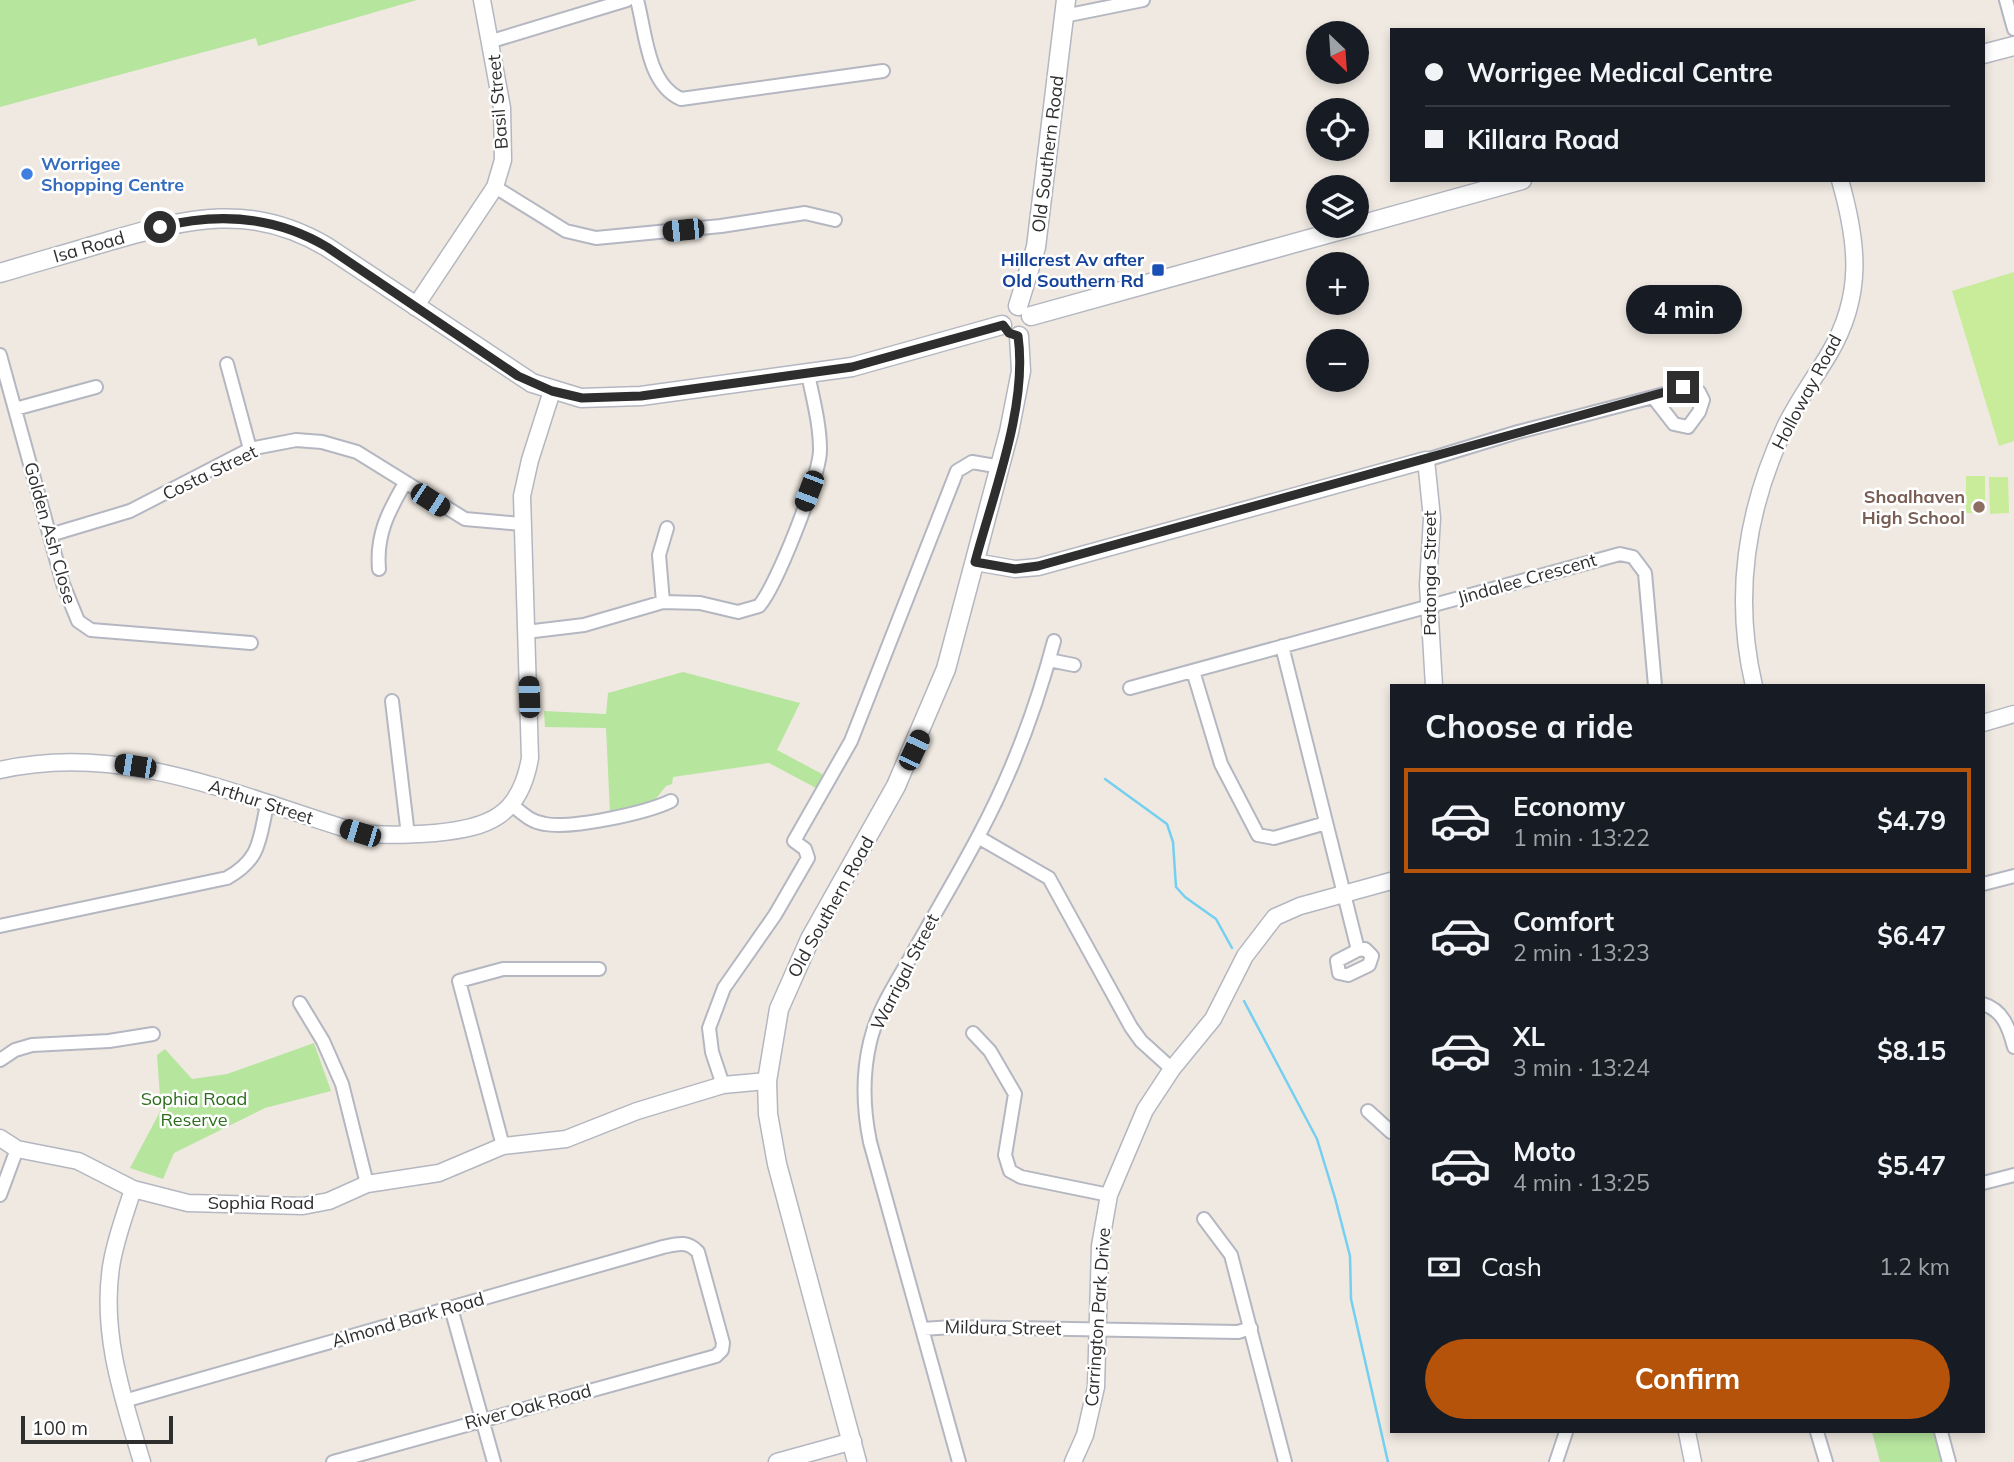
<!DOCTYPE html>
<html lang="en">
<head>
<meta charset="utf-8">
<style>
	body { margin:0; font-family:Mulish,sans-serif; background:#242831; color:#f1f3f6; height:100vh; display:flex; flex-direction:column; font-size:26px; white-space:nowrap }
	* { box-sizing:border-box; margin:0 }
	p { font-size:23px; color:#9ea1a6 }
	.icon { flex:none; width:38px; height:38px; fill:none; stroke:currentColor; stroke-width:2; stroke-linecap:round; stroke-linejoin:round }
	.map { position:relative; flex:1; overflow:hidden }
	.side { position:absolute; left:1390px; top:684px; width:595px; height:749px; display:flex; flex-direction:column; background:#171b24; border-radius:0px; box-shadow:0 4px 10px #0003 }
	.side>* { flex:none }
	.hud { position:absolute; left:1390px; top:28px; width:595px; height:154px; border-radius:0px; box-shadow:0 4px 10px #0003; display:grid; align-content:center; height:154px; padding:0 35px; background:#171b24 }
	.needle { width:46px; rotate:155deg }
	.fabs { position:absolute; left:1306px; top:21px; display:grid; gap:14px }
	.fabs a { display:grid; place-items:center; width:63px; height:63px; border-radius:50%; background:#171b24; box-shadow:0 4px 10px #0003; font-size:35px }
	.scale { position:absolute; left:21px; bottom:18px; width:152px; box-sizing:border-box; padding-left:7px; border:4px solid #2e2e2e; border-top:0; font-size:19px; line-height:24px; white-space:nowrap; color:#2e2e2e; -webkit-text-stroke:5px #fff; paint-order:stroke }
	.end { position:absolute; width:32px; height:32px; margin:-16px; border:9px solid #2e2e2e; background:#fff; box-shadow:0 0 0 4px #fff }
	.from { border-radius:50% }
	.bubble { position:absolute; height:49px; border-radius:24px; background:#171b24; box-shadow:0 4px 10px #0003; font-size:23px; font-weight:700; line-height:49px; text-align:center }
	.car { position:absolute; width:21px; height:42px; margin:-21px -10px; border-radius:9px; box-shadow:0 0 5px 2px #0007; background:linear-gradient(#222 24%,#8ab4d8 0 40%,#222 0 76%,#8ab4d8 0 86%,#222 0) }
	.hud b { display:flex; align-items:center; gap:24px; height:66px; font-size:26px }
	.hud b+b { border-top:2px solid #363941 }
	.hud i { width:18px; height:18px; background:#f1f3f6 }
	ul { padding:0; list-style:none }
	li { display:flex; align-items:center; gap:21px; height:105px; margin:0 14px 10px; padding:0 21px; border:4px solid transparent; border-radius:0px }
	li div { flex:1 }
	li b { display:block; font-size:26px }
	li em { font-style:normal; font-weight:700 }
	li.selected { border-color:#b45309 }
	li>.icon { width:63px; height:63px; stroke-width:1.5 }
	h2 { padding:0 35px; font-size:32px; line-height:84px }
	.pay { display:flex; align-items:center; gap:18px; height:77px; padding:0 35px; font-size:26px }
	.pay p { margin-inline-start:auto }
	.cta { display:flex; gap:14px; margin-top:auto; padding:14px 35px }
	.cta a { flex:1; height:80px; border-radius:42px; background:#b45309; color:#fff; font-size:28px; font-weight:700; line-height:80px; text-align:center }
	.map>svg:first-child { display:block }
	.green { fill:#b6e59e }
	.pitch { fill:#c9ec9a }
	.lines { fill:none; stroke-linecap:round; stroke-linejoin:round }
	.stream { stroke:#75cff0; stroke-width:2.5 }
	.minor-casing { stroke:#b4b7c1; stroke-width:16 }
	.tertiary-casing { stroke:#b4b7c1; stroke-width:19 }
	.secondary-casing { stroke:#b4b7c1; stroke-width:21 }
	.minor { stroke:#fff; stroke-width:12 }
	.tertiary { stroke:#fff; stroke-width:16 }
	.secondary { stroke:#fff; stroke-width:18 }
	.route { stroke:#2e2e2e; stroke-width:9 }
	.shop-dot { fill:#3f7fe0; stroke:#fff; stroke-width:2.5 }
	.transit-dot { fill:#1a4fb4; stroke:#fff; stroke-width:2.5 }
	.education-dot { fill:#8d6e63; stroke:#fff; stroke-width:2.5 }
	.labels { text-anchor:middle; stroke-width:5; stroke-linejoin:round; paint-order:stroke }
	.street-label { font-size:18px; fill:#2e2e2e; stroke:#fff }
	.shop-label { font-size:18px; font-weight:bold; fill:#366cbe; stroke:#fff; text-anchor:start }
	.transit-label { font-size:18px; font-weight:bold; fill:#164399; stroke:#fff; text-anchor:end }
	.education-label { font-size:18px; font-weight:bold; fill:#785e54; stroke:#fff; text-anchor:end }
	.park-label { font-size:18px; fill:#2c6e1b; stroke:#fff }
</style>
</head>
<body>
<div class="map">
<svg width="2014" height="1462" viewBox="0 0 2014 1462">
	<rect width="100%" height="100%" fill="#efe9e1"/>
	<path class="green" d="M 0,0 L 417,0 L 258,46 L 256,38 L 0,107 Z
		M 683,672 L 800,703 L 777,750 L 824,775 L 816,788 L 769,763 L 673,777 L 672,784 L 666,786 L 650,806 L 610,813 L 606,728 L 545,727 L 544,711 L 606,714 L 608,693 Z
		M 314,1043 L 331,1091 L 265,1108 L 174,1153 L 163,1179 L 130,1168 L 161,1110 L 157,1055 L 165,1049 L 192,1079 L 227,1074 Z
		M 1872,1432 L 1936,1432 L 1943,1462 L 1880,1462 Z"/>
	<path class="pitch" d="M 2014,272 L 2014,441 L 1999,446 L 1952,291 Z
		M 1966,476 L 1985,476 L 1985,513 L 1966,513 Z
		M 1989,477 L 2008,477 L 2009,513 L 1990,514 Z"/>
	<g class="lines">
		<path class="stream" d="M 1105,779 L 1167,824 L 1173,842 L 1176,887 L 1185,897 L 1216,919 L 1232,948
			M 1244,1001 L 1317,1139 L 1335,1198 L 1350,1256 L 1351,1299 L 1388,1462"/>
		<defs>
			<path id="minor" d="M 637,0 C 646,33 647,84 681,99 L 883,71
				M 2006,0 L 2014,29
				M 1064,16 L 1143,0
				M 492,41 L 627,0
				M 495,187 L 566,231 L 596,238 L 721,226 L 805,213 L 835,220
				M 0,355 L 63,584 L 78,621 L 91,630 L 251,643
				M 227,364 L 250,449
				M 15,409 L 96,387
				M 1426,460 L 1518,432 L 1653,397 L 1674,424 L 1688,427 L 1699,412 L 1703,400 L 1699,392 L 1690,387 L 1653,397
				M 50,535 L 130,511 L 250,449 L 296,440 L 322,442 L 357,452 L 465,519 L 521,524
				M 379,569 C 376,535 388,512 405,483
				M 663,602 L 659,555 L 667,528
				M 526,632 L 584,625 L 663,602 L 700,603 L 738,612 L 759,606 C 776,587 820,476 820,450 C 820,424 813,399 808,374
				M 1282,646 L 1358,950 L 1365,949 L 1372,956 L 1369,965 L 1348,975 L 1339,973 L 1337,961 L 1358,950
				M 1049,660 L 1074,665
				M 1193,671 L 1221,764 L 1258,835 L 1274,838 L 1326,823
				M 1130,688 L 1620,554 L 1633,557 L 1645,573 L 1655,686
				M 392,701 L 408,835
				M 512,805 C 523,814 531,822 545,824 C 572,829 646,813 671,801
				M 978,837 L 1049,878 L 1131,1027 L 1141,1041 L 1172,1069
				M 1983,884 L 2014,876
				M 0,926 L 227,878 C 261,859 259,840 267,805
				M 300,1003 L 323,1041 L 342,1084 L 367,1184
				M 1983,1004 C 2003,1010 2009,1028 2014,1047
				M 973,1033 L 990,1051 L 1015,1094 L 1005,1155 L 1010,1171 L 1021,1177 L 1109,1195
				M 0,1060 L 15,1050 L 32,1045 L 109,1041 L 153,1034
				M 723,1085 L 712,1052 L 709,1028 L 724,988 L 775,915 L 808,858 L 805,849 L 794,841 L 851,741 L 957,471 L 972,462 L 1001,467
				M 1368,1111 L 1391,1132
				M 503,1146 L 459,981 L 503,969 L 599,969
				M 1983,1183 L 2014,1175
				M 0,1195 L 17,1149
				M 1204,1219 L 1231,1255 L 1285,1462
				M 451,1308 L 494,1462
				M 923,1329 L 952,1327 L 1238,1332 L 1251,1328
				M 124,1401 L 663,1247 C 677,1244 687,1240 698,1252 L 723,1343 L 722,1350 L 716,1356 L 333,1462
				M 1817,1432 L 1826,1462
				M 1941,1432 L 1949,1462
				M 959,1462 L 870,1142 C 863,1108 862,1076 870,1042 C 877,1012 894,986 909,960 C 932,918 957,877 979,835 C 1012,773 1036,709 1054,641
				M 1556,1462 L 1566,1432"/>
			<path id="tertiary" d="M 415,307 L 495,187 L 503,160 L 502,108 L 482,0
				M 975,562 L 1015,569 L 1038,567 L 1426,460 L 1432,518 L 1428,585 L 1434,686
				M 1754,686 C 1733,597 1746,510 1785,427 C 1797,402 1814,379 1829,354 C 1864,295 1858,243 1840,180
				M 1983,723 L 2014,714
				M 0,770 C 125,741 242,798 360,833 C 386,836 409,835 435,833 C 489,828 520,816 530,758 L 522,496 L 530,460 L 552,391
				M 0,1138 L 17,1149 L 78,1161 L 133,1189 L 188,1203 L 303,1206 L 329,1201 L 367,1184 L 439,1173 L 503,1146 L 566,1139 L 637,1111 L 723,1085 L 767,1081
				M 133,1189 C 125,1215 115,1240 111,1267 C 101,1334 123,1398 142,1462
				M 1687,1432 L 1693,1462
				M 777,1462 L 853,1441
				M 1073,1462 L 1085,1435 L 1096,1387 L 1100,1246 L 1109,1195 L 1145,1110 L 1172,1069 L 1213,1019 L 1245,956 L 1275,917 L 1300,906 L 1391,881"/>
			<path id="secondary" d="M 1983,54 L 2014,46
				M 0,273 C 36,262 73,252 109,241 C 189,218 251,202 327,247 L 532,383 L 581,398 L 641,396 L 852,367 L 1002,325
				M 1018,306 L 1036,247 L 1066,0
				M 1031,316 L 1522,180
				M 857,1462 L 777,1164 L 768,1114 L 767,1081 L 779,1009 L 810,939 L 896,786 L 946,669 L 1009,432 L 1021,371 L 1019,336"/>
		</defs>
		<use href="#minor" class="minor-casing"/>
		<use href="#tertiary" class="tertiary-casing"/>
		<use href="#secondary" class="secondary-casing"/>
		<use href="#minor" class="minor"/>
		<use href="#tertiary" class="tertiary"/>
		<use href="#secondary" class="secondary"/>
	</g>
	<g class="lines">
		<path class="route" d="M 160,227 C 219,212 275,216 327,247 L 518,376 L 552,391 L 582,398 L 641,396 L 852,367 L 1003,325 L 1009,333 L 1018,336 C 1028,406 993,494 975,562 L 1015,569 L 1038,566 L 1683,387"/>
	</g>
	<circle class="shop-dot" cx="27" cy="174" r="7"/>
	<rect class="transit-dot" x="1151" y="263" width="14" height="14" rx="3.5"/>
	<circle class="education-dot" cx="1979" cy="507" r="7"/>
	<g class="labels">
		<g class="street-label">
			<text transform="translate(498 102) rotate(-95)" y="6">Basil Street</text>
			<text transform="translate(1048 154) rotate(-83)" y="6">Old Southern Road</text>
			<text transform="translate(89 247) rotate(-16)" y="6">Isa Road</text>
			<text transform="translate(1807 392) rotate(-62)" y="6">Holloway Road</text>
			<text transform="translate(210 473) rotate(-26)" y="6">Costa Street</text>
			<text transform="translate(50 533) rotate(74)" y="6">Golden Ash Close</text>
			<text transform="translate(1430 573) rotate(-90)" y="6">Patonga Street</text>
			<text transform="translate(1527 579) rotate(-16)" y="6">Jindalee Crescent</text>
			<text transform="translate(261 802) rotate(18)" y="6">Arthur Street</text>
			<text transform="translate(831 907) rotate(-61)" y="6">Old Southern Road</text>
			<text transform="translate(905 972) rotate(-63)" y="6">Warrigal Street</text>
			<text x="261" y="1209">Sophia Road</text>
			<text transform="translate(1098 1317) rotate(-86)" y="6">Carrington Park Drive</text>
			<text transform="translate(408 1320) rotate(-16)" y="6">Almond Bark Road</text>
			<text transform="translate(1003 1328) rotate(1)" y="6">Mildura Street</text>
			<text transform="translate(528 1407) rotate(-15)" y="6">River Oak Road</text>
		</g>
		<g class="shop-label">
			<text x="41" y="170">Worrigee<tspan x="41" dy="21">Shopping Centre</tspan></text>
		</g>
		<g class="transit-label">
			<text x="1144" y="266">Hillcrest Av after<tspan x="1144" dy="21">Old Southern Rd</tspan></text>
		</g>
		<g class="education-label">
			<text x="1965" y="503">Shoalhaven<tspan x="1965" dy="21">High School</tspan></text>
		</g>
		<g class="park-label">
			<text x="194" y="1105">Sophia Road<tspan x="194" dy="21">Reserve</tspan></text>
		</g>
	</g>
</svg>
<div class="fabs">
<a><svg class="needle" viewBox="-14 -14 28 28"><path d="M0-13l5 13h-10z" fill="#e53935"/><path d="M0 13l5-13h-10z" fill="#9ea1a6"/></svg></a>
<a><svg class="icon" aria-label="locate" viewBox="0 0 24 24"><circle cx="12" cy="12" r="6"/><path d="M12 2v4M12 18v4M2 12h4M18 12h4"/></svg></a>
<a><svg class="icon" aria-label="layers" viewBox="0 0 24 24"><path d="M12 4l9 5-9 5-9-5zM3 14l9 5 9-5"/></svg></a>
<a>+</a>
<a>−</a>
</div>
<div class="scale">100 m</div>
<i class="end from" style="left:160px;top:227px"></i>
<i class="end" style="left:1683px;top:387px"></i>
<div class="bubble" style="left:1626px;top:285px;width:116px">4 min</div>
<i class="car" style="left:683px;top:230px;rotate:264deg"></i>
<i class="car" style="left:809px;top:491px;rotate:201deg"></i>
<i class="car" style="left:430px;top:500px;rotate:123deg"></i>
<i class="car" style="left:529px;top:697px;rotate:358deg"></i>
<i class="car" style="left:914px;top:750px;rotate:25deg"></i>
<i class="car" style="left:135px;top:766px;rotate:279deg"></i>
<i class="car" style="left:360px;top:833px;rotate:287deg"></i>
<div class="hud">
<b><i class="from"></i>Worrigee Medical Centre</b>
<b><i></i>Killara Road</b>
</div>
<section class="side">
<h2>Choose a ride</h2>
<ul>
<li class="selected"><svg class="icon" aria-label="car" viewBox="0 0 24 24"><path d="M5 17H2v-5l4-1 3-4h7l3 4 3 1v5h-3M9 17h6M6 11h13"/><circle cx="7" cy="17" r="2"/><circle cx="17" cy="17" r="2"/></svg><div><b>Economy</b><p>1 min · 13:22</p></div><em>$4.79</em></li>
<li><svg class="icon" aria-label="car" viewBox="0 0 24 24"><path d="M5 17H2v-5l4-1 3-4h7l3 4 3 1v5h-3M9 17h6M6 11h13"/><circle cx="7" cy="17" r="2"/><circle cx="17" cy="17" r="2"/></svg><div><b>Comfort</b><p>2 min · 13:23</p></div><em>$6.47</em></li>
<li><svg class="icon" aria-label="car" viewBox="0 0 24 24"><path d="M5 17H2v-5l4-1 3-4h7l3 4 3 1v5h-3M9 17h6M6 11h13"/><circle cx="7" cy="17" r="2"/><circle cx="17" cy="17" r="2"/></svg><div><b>XL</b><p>3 min · 13:24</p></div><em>$8.15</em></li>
<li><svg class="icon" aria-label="car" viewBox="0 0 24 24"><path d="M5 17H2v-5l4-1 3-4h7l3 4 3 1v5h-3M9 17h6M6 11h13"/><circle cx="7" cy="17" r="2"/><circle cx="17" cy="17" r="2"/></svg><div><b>Moto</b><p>4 min · 13:25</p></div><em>$5.47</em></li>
</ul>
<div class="pay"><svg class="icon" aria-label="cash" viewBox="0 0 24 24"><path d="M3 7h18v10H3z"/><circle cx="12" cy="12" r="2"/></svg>Cash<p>1.2 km</p></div>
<div class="cta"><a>Confirm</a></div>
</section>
</div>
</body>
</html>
